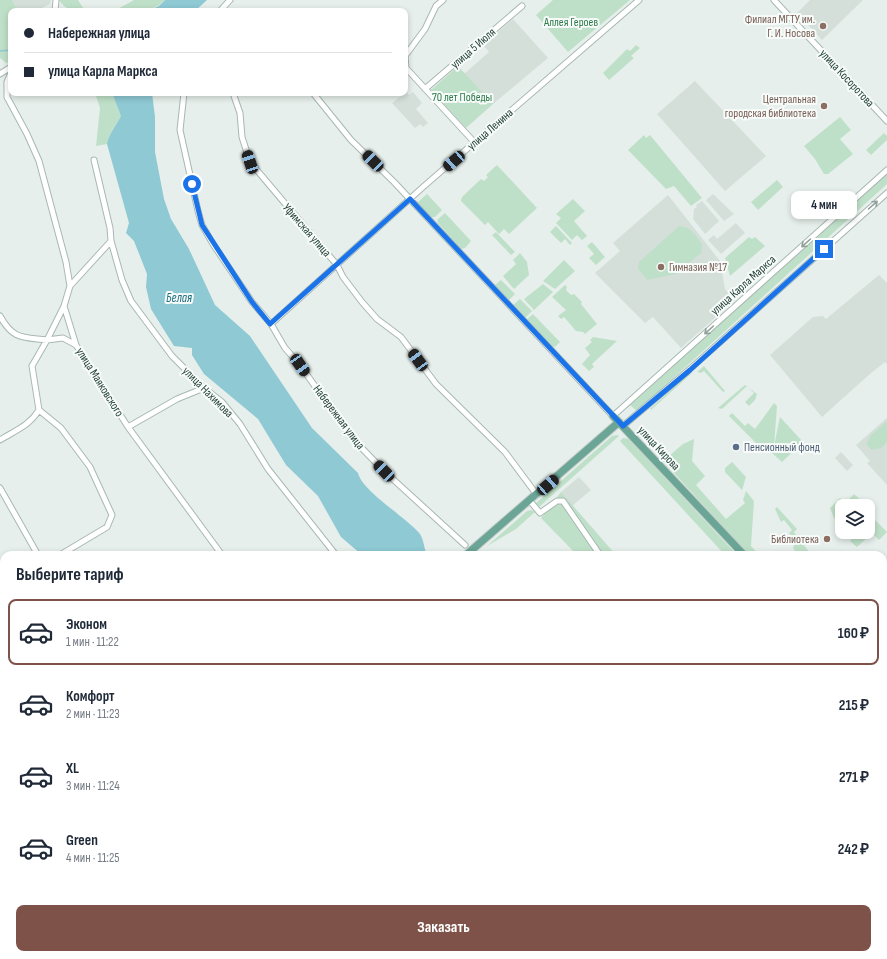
<!DOCTYPE html>
<html lang="ru">
<head>
<meta charset="utf-8">
<style>
	body { margin:0; font-family:"Sofia Sans Condensed",sans-serif; background:#f2f2f3; color:#1f2937; height:100vh; display:flex; flex-direction:column; font-size:15px; white-space:nowrap }
	* { box-sizing:border-box; margin:0 }
	p { font-size:13px; color:#747a83 }
	.icon { flex:none; width:22px; height:22px; fill:none; stroke:currentColor; stroke-width:2; stroke-linecap:round; stroke-linejoin:round }
	.map { position:relative; flex:1; overflow:hidden }
	.details { position:absolute; left:0px; top:551px; width:887px; height:408px; display:flex; flex-direction:column; background:#fff; border-radius:12px 12px 0 0; box-shadow:0 2px 6px #0003 }
	.details>* { flex:none }
	.banner { position:absolute; left:8px; top:8px; width:400px; height:88px; border-radius:8px; box-shadow:0 2px 6px #0003; display:grid; align-content:center; height:88px; padding:0 16px; background:#fff }
	.controls { position:absolute; left:835px; top:499px; display:grid; gap:8px }
	.controls a { display:grid; place-items:center; width:40px; height:40px; border-radius:8px; background:#fff; box-shadow:0 2px 6px #0003; font-size:20px }
	.end { position:absolute; width:18px; height:18px; margin:-9px; border:5px solid #1a73e8; background:#fff; box-shadow:0 0 0 2px #fff }
	.from { border-radius:50% }
	.bubble { position:absolute; height:28px; border-radius:8px; background:#fff; box-shadow:0 2px 6px #0003; font-size:13px; font-weight:700; line-height:28px; text-align:center }
	.car { position:absolute; width:12px; height:24px; margin:-12px -6px; border-radius:5px; box-shadow:0 0 3px 1px #0007; background:linear-gradient(#222 24%,#8ab4d8 0 40%,#222 0 76%,#8ab4d8 0 86%,#222 0) }
	.banner b { display:flex; align-items:center; gap:14px; height:38px; font-size:15px }
	.banner b+b { border-top:1px solid #e0e1e3 }
	.banner i { width:10px; height:10px; background:#1f2937 }
	ul { padding:0; list-style:none }
	li { display:flex; align-items:center; gap:12px; height:66px; margin:0 8px 6px; padding:0 8px; border:2px solid transparent; border-radius:8px }
	li div { flex:1 }
	li b { display:block; font-size:15px }
	li em { font-style:normal; font-weight:700 }
	li.selected { border-color:#7f5249 }
	li>.icon { width:36px; height:36px; stroke-width:1.5 }
	h2 { padding:0 16px; font-size:18px; line-height:48px }
	.cta { display:flex; gap:8px; margin-top:auto; padding:8px 16px }
	.cta a { flex:1; height:46px; border-radius:8px; background:#7f5249; color:#fff; font-size:16px; font-weight:700; line-height:46px; text-align:center }
	.map>svg:first-child { display:block }
	.built { fill:#d4dfda }
	.green { fill:#bfe0c8 }
	.water { fill:#8ec9d4 }
	.lines { fill:none; stroke-linecap:round; stroke-linejoin:round }
	.stream { stroke:#8ec9d4; stroke-width:1.5 }
	.river { stroke:#8ec9d4; stroke-width:8 }
	.minor-casing { stroke:#a8b8b2; stroke-width:7 }
	.major-casing { stroke:#c2cac8; stroke-width:9 }
	.minor { stroke:#fff; stroke-width:5 }
	.major { stroke:#6aa596; stroke-width:7 }
	.oneway { stroke:#92a09c }
	.route { stroke:#1a73e8; stroke-width:5 }
	.education-dot { fill:#8d6e63; stroke:#f7fbf9; stroke-width:1.5 }
	.service-dot { fill:#5c6f8a; stroke:#f7fbf9; stroke-width:1.5 }
	.labels { text-anchor:middle; stroke-width:4; stroke-linejoin:round; paint-order:stroke }
	.education-label { font-size:12px; fill:#785e54; stroke:#f7fbf9; text-anchor:end }
	.park-label { font-size:12px; fill:#2d7a4b; stroke:#f7fbf9 }
	.street-label { font-size:12px; fill:#24423a; stroke:#f7fbf9 }
	.service-label { font-size:12px; fill:#4e5e75; stroke:#f7fbf9; text-anchor:start }
	.water-label { font-size:13px; font-style:italic; fill:#1c6f80; stroke:#f7fbf9 }
</style>
</head>
<body>
<div class="map">
<svg width="887" height="959" viewBox="0 0 887 959">
	<rect width="100%" height="100%" fill="#e6efeb"/>
	<path class="built" d="M 12,0 L 51,0 L 50,4 L 36,11 L 18,11 Z
		M 810,0 L 863,0 L 822,40 L 797,13 Z
		M 513,19 L 548,58 L 493,104 L 464,74 L 489,52 L 483,45 Z
		M 695,81 L 766,156 L 725,191 L 657,114 Z
		M 405,91 L 409,95 L 413,92 L 422,103 L 416,109 L 428,123 L 423,127 L 420,124 L 415,128 L 392,103 L 405,93 Z
		M 713,194 L 734,214 L 724,221 L 706,200 Z
		M 668,195 L 720,261 L 725,289 L 735,300 L 681,348 L 653,317 L 645,323 L 595,273 L 620,251 L 613,243 Z
		M 702,201 L 719,221 L 705,234 L 693,219 L 694,209 L 697,207 L 696,205 Z
		M 736,223 L 745,233 L 721,254 L 708,240 L 714,235 L 717,239 Z
		M 879,275 L 887,283 L 887,364 L 885,362 L 871,373 L 822,417 L 770,355 L 813,317 L 823,316 L 826,319 Z
		M 887,418 L 887,485 L 867,463 L 870,461 L 856,445 Z
		M 841,452 L 853,465 L 847,471 L 835,458 Z
		M 579,477 L 591,490 L 572,506 L 561,492 Z
		M 0,868 L 4,870 L 4,955 L 122,955 L 118,959 L 0,959 Z
		M 311,955 L 354,955 L 353,959 L 310,959 Z"/>
	<path class="green" d="M 0,0 L 12,0 L 18,11 L 11,11 L 11,62 L 6,63 L 0,58 Z
		M 59,0 L 78,0 L 85,11 C 74,11 65,10 59,0 Z
		M 134,0 L 165,0 C 152,14 133,11 114,11 Z
		M 553,0 L 630,0 L 568,52 L 536,15 Z
		M 636,45 L 640,48 L 631,56 L 634,58 L 609,80 L 603,73 L 627,49 L 630,51 Z
		M 458,66 L 493,104 L 466,128 L 431,90 Z
		M 95,93 L 112,93 L 121,116 C 116,125 109,133 107,144 L 96,146 L 100,108 Z
		M 840,117 L 851,130 L 840,139 L 853,154 L 828,174 L 824,174 L 815,159 L 804,146 Z
		M 884,133 L 887,136 L 887,140 L 871,155 L 866,150 Z
		M 644,135 L 646,138 L 650,135 L 702,198 L 691,206 L 674,186 L 666,189 L 628,150 Z
		M 497,165 L 537,208 L 509,234 L 504,229 L 499,234 L 488,222 L 485,225 L 461,201 L 462,197 L 481,179 L 484,181 L 488,177 L 486,175 Z
		M 887,174 L 887,184 L 637,411 L 630,405 Z
		M 777,180 L 783,187 L 758,210 L 751,202 Z
		M 427,194 L 442,210 L 435,217 L 430,217 L 417,203 Z
		M 573,199 L 585,211 L 574,221 L 587,236 L 582,240 L 577,235 L 572,240 L 556,223 L 561,218 L 556,214 Z
		M 445,213 L 471,241 L 465,248 L 461,249 L 438,223 L 437,220 Z
		M 556,226 L 572,243 L 570,245 L 565,239 L 561,243 L 550,232 Z
		M 679,226 C 691,226 696,236 702,244 L 701,253 L 676,274 L 647,280 L 638,269 L 639,262 Z
		M 496,232 L 515,252 L 511,255 L 492,235 Z
		M 749,237 L 752,239 L 755,237 L 765,246 L 730,276 L 725,258 Z
		M 592,242 L 605,257 L 596,265 L 589,258 L 594,254 L 587,246 Z
		M 520,253 L 527,262 L 529,275 L 514,289 L 503,276 L 516,264 L 513,260 Z
		M 564,260 L 575,271 L 555,289 L 543,281 Z
		M 501,280 L 515,294 L 509,300 L 495,285 Z
		M 543,284 L 553,292 L 534,310 L 524,299 Z
		M 565,285 L 567,287 L 566,290 L 571,295 L 574,294 L 582,302 L 581,304 L 597,324 L 585,334 L 583,332 L 576,331 L 564,317 L 561,319 L 558,316 L 566,310 L 552,297 Z
		M 520,299 L 532,311 L 525,318 L 513,305 Z
		M 533,314 L 560,342 L 555,347 L 551,346 L 526,320 Z
		M 593,337 L 617,341 L 592,364 L 594,367 L 589,371 L 582,364 L 590,355 L 585,348 L 592,342 L 590,340 Z
		M 704,366 L 725,391 L 723,392 L 704,371 L 701,373 L 697,372 Z
		M 690,373 L 691,374 L 651,410 L 650,409 Z
		M 745,385 L 757,394 L 755,400 L 749,406 L 745,402 L 754,393 L 747,386 L 722,409 L 718,408 Z
		M 774,403 L 777,406 L 774,446 L 780,417 L 803,442 L 782,462 L 761,443 L 758,445 L 729,416 L 732,413 L 745,426 L 748,423 L 755,429 Z
		M 887,421 L 887,442 L 881,448 L 872,450 L 866,444 L 871,435 Z
		M 617,435 L 619,436 L 539,507 L 536,503 L 612,436 Z
		M 623,438 L 629,439 L 737,555 L 725,555 L 620,441 Z
		M 694,439 L 692,461 L 705,476 L 696,485 L 726,519 L 745,503 L 743,500 L 746,491 L 754,501 L 751,546 L 759,555 L 749,555 L 663,461 L 683,444 Z
		M 732,462 L 746,477 L 742,490 L 725,472 L 725,468 Z
		M 561,492 L 616,555 L 577,555 L 541,518 Z
		M 854,494 L 865,504 L 863,506 L 842,506 L 842,527 L 834,518 L 830,508 L 840,498 L 845,503 Z
		M 777,507 L 797,529 L 794,532 L 810,553 L 816,552 L 818,555 L 798,555 L 793,548 L 795,541 L 789,533 L 792,530 L 784,520 L 781,522 L 775,509 Z
		M 531,510 L 535,512 L 516,529 L 487,546 L 527,511 Z
		M 868,513 L 887,532 L 879,540 L 872,533 L 857,547 L 850,541 L 852,538 L 846,532 L 868,532 Z
		M 883,732 L 887,737 L 887,766 L 883,768 Z
		M 142,955 L 189,955 L 204,959 L 142,959 Z
		M 213,955 L 297,955 L 296,959 L 227,959 Z"/>
	<path class="water" d="M 165,0 L 207,0 L 195,11 L 148,11 L 159,6 Z
		M 112,93 L 152,93 L 155,117 L 155,152 L 164,199 L 171,219 L 189,249 L 215,305 L 250,336 L 312,428 L 358,473 C 362,491 407,518 420,534 C 424,540 424,549 427,555 L 362,555 L 341,537 L 318,496 L 286,465 L 258,419 L 204,374 L 192,355 L 192,348 L 174,346 L 151,309 L 146,287 L 147,274 L 134,241 L 126,233 L 129,223 L 107,144 C 109,133 116,126 121,116 Z
		M 549,955 L 592,955 L 591,959 L 549,959 Z"/>
	<g class="lines">
		<path class="stream" d="M 0,51 L 11,50"/>
		<path class="river" d="M 883,760 L 887,758"/>
		<defs>
			<path id="minor" d="M 774,0 L 887,121
				M 55,11 L 56,0
				M 220,11 L 230,0
				M 405,56 L 406,68 L 475,143
				M 405,56 L 425,29 L 436,6 L 443,0
				M 11,73 L 7,82 L 7,97 L 27,134 L 39,161 L 66,262 L 70,286 L 64,306 L 76,345 L 128,427 L 222,555
				M 0,74 L 11,67
				M 425,89 L 522,6
				M 184,93 L 180,130 L 198,211 L 202,225 L 213,244 L 252,302 L 271,324 L 285,348 L 300,365 L 351,437 L 384,471 L 465,545
				M 233,93 L 240,113 L 242,137 L 250,162 L 337,265 L 343,277 L 362,302 L 377,319 L 401,337 L 436,384 L 505,452 L 537,495
				M 313,93 L 351,140 L 394,182 L 613,416 L 887,170
				M 94,160 L 110,228 L 111,241 L 122,280 L 131,301 L 172,356 L 204,388 L 222,402 L 240,424 L 268,469 L 336,555
				M 70,286 L 111,241
				M 0,316 C 13,340 23,337 47,340 L 64,306
				M 271,324 L 423,187 L 639,0
				M 623,426 L 690,369 L 887,193
				M 128,427 L 177,399 L 204,388
				M 0,440 C 16,430 29,426 39,410
				M 0,488 L 38,555
				M 530,501 L 540,513 L 557,501 L 563,501 L 600,555
				M 60,555 L 107,527 L 112,515 L 90,467 L 61,428 L 39,410 L 32,366 L 47,340 L 63,338 L 76,345
				M 0,593 L 4,590
				M 0,661 L 4,671
				M 0,753 L 4,750
				M 883,793 L 887,790
				M 883,892 L 887,889
				M 206,955 L 220,959
				M 769,955 L 773,959
				M 129,959 L 132,955
				M 300,959 L 302,955
				M 603,959 L 604,955
				M 699,959 L 702,955
				M 796,959 L 801,955"/>
			<path id="major" d="M 613,416 L 744,555
				M 466,555 L 619,422
				M 883,592 L 887,589
				M 883,712 L 887,717
				M 0,854 L 4,855"/>
		</defs>
		<use href="#minor" class="minor-casing"/>
		<use href="#major" class="major-casing"/>
		<use href="#minor" class="minor"/>
		<use href="#major" class="major"/>
	</g>
	<defs><path id="oneway-shaft" d="M-6 0H5M1.5-3L5.5 0L1.5 3" fill="none" stroke-width="1.6" stroke-linecap="round" stroke-linejoin="round"/></defs>
	<g class="oneway">
		<use href="#oneway-shaft" transform="translate(873 205) rotate(-42)"/>
		<use href="#oneway-shaft" transform="translate(806 243) rotate(138)"/>
		<use href="#oneway-shaft" transform="translate(709 330) rotate(138)"/>
	</g>
	<g class="lines">
		<path class="route" d="M 192,184 L 202,225 L 252,302 L 270,324 L 410,199 L 623,426 L 690,370 L 824,249"/>
	</g>
	<g class="education-dot">
		<circle cx="823" cy="26" r="4"/>
		<circle cx="824" cy="106" r="4"/>
		<circle cx="661" cy="267" r="4"/>
		<circle cx="827" cy="539" r="4"/>
	</g>
	<circle class="service-dot" cx="736" cy="447" r="4"/>
	<g class="labels">
		<g class="education-label">
			<text x="815" y="23">Филиал МГТУ им.<tspan x="815" dy="14">Г. И. Носова</tspan></text>
			<text x="816" y="103">Центральная<tspan x="816" dy="14">городская библиотека</tspan></text>
			<text x="669" y="271" text-anchor="start">Гимназия №17</text>
			<text x="819" y="543">Библиотека</text>
		</g>
		<g class="park-label">
			<text x="571" y="26">Аллея Героев</text>
			<text x="462" y="101">70 лет Победы</text>
		</g>
		<g class="street-label">
			<text transform="translate(473 48) rotate(-41)" y="4">улица 5 Июля</text>
			<text transform="translate(847 78) rotate(47)" y="4">улица Косоротова</text>
			<text transform="translate(490 129) rotate(-41)" y="4">улица Ленина</text>
			<text transform="translate(307 230) rotate(49)" y="4">Уфимская улица</text>
			<text transform="translate(743 285) rotate(-42)" y="4">улица Карла Маркса</text>
			<text transform="translate(100 382) rotate(58)" y="4">улица Маяковского</text>
			<text transform="translate(208 392) rotate(45)" y="4">улица Нахимова</text>
			<text transform="translate(339 417) rotate(53)" y="4">Набережная улица</text>
			<text transform="translate(659 448) rotate(47)" y="4">улица Кирова</text>
		</g>
		<g class="service-label">
			<text x="744" y="451">Пенсионный фонд</text>
		</g>
		<g class="water-label">
			<text x="179" y="302">Белая</text>
		</g>
	</g>
</svg>
<div class="controls">
<a><svg class="icon" aria-label="layers" viewBox="0 0 24 24"><path d="M12 4l9 5-9 5-9-5zM3 14l9 5 9-5"/></svg></a>
</div>
<i class="end from" style="left:192px;top:184px"></i>
<i class="end" style="left:824px;top:249px"></i>
<div class="bubble" style="left:791px;top:191px;width:66px">4 мин</div>
<i class="car" style="left:373px;top:161px;rotate:315deg"></i>
<i class="car" style="left:454px;top:161px;rotate:229deg"></i>
<i class="car" style="left:250px;top:162px;rotate:342deg"></i>
<i class="car" style="left:418px;top:360px;rotate:324deg"></i>
<i class="car" style="left:300px;top:365px;rotate:145deg"></i>
<i class="car" style="left:384px;top:471px;rotate:316deg"></i>
<i class="car" style="left:548px;top:485px;rotate:49deg"></i>
<div class="banner">
<b><i class="from"></i>Набережная улица</b>
<b><i></i>улица Карла Маркса</b>
</div>
<section class="details">
<h2>Выберите тариф</h2>
<ul>
<li class="selected"><svg class="icon" aria-label="car" viewBox="0 0 24 24"><path d="M5 17H2v-5l4-1 3-4h7l3 4 3 1v5h-3M9 17h6M6 11h13"/><circle cx="7" cy="17" r="2"/><circle cx="17" cy="17" r="2"/></svg><div><b>Эконом</b><p>1 мин · 11:22</p></div><em>160 ₽</em></li>
<li><svg class="icon" aria-label="car" viewBox="0 0 24 24"><path d="M5 17H2v-5l4-1 3-4h7l3 4 3 1v5h-3M9 17h6M6 11h13"/><circle cx="7" cy="17" r="2"/><circle cx="17" cy="17" r="2"/></svg><div><b>Комфорт</b><p>2 мин · 11:23</p></div><em>215 ₽</em></li>
<li><svg class="icon" aria-label="car" viewBox="0 0 24 24"><path d="M5 17H2v-5l4-1 3-4h7l3 4 3 1v5h-3M9 17h6M6 11h13"/><circle cx="7" cy="17" r="2"/><circle cx="17" cy="17" r="2"/></svg><div><b>XL</b><p>3 мин · 11:24</p></div><em>271 ₽</em></li>
<li><svg class="icon" aria-label="car" viewBox="0 0 24 24"><path d="M5 17H2v-5l4-1 3-4h7l3 4 3 1v5h-3M9 17h6M6 11h13"/><circle cx="7" cy="17" r="2"/><circle cx="17" cy="17" r="2"/></svg><div><b>Green</b><p>4 мин · 11:25</p></div><em>242 ₽</em></li>
</ul>
<div class="cta"><a>Заказать</a></div>
</section>
</div>
</body>
</html>
